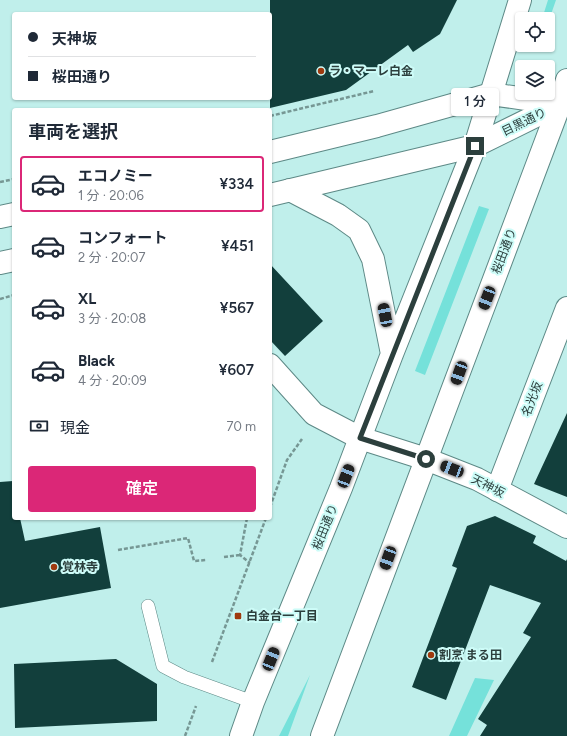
<!DOCTYPE html>
<html lang="ja">
<head>
<meta charset="utf-8">
<style>
	body { margin:0; font-family:Figtree,"Noto Sans JP",sans-serif; background:#f6f6f7; color:#1f2937; height:100vh; display:flex; flex-direction:column; font-size:15px; white-space:nowrap }
	* { box-sizing:border-box; margin:0 }
	p { font-size:13px; color:#747a83 }
	.icon { flex:none; width:22px; height:22px; fill:none; stroke:currentColor; stroke-width:2; stroke-linecap:round; stroke-linejoin:round }
	.map { position:relative; flex:1; overflow:hidden }
	.side { position:absolute; left:12px; top:108px; width:260px; height:412px; display:flex; flex-direction:column; background:#fff; border-radius:4px; box-shadow:0 1px 3px #0004 }
	.side>* { flex:none }
	.guide { position:absolute; left:12px; top:12px; width:260px; height:88px; border-radius:4px; box-shadow:0 1px 3px #0004; display:grid; align-content:center; height:88px; padding:0 16px; background:#fff }
	.tools { position:absolute; left:515px; top:12px; display:grid; gap:8px }
	.tools a { display:grid; place-items:center; width:40px; height:40px; border-radius:4px; background:#fff; box-shadow:0 1px 3px #0004; font-size:20px }
	.end { position:absolute; width:18px; height:18px; margin:-9px; border:5px solid #2c3f3d; background:#fff; box-shadow:0 0 0 2px #fff }
	.from { border-radius:50% }
	.bubble { position:absolute; height:28px; border-radius:4px; background:#fff; box-shadow:0 1px 3px #0004; font-size:13px; font-weight:600; line-height:28px; text-align:center }
	.car { position:absolute; width:12px; height:24px; margin:-12px -6px; border-radius:5px; box-shadow:0 0 3px 1px #0007; background:linear-gradient(#222 24%,#8ab4d8 0 40%,#222 0 76%,#8ab4d8 0 86%,#222 0) }
	.guide b { display:flex; align-items:center; gap:14px; height:38px; font-size:15px }
	.guide b+b { border-top:1px solid #e0e1e3 }
	.guide i { width:10px; height:10px; background:#1f2937 }
	ul { padding:0; list-style:none }
	li { display:flex; align-items:center; gap:12px; height:56px; margin:0 8px 6px; padding:0 8px; border:2px solid transparent; border-radius:4px }
	li div { flex:1 }
	li b { display:block; font-size:15px }
	li em { font-style:normal; font-weight:600 }
	li.current { border-color:#db2777 }
	li>.icon { width:36px; height:36px; stroke-width:1.5 }
	h2 { padding:0 16px; font-size:18px; line-height:48px }
	.pay { display:flex; align-items:center; gap:10px; height:44px; padding:0 16px; font-size:15px }
	.pay p { margin-inline-start:auto }
	.button { display:flex; gap:8px; margin-top:auto; padding:8px 16px }
	.button a { flex:1; height:46px; border-radius:4px; background:#db2777; color:#fff; font-size:16px; font-weight:600; line-height:46px; text-align:center }
	.map>svg:first-child { display:block }
	.green { fill:#75e1da }
	.building { fill:#123f3c }
	.lines { fill:none; stroke-linecap:round; stroke-linejoin:round }
	.service-casing { stroke:#5d8986; stroke-width:14 }
	.minor-casing { stroke:#5d8986; stroke-width:24 }
	.tertiary-casing { stroke:#5d8986; stroke-width:24 }
	.primary-casing { stroke:#5d8986; stroke-width:24 }
	.trunk-casing { stroke:#5d8986; stroke-width:24 }
	.path { stroke:#769794; stroke-width:2.5; stroke-dasharray:4 2; stroke-linecap:butt }
	.service { stroke:#fff; stroke-width:13 }
	.minor { stroke:#fff; stroke-width:22 }
	.tertiary { stroke:#fff; stroke-width:22 }
	.primary { stroke:#fff; stroke-width:22 }
	.trunk { stroke:#fff; stroke-width:22 }
	.route { stroke:#2c3f3d; stroke-width:5 }
	.poi-dot { fill:#9f3a0f; stroke:#cdfcf8; stroke-width:1.5 }
	.labels { text-anchor:middle; stroke-width:4; stroke-linejoin:round; paint-order:stroke }
	.poi-label { font-size:12px; font-weight:bold; fill:#2c3f3d; stroke:#cdfcf8; text-anchor:start }
	.street-label { font-size:12px; fill:#2c3f3d; stroke:#cdfcf8 }
</style>
</head>
<body>
<div class="map">
<svg width="567" height="736" viewBox="0 0 567 736">
	<rect width="100%" height="100%" fill="#c0efeb"/>
	<path class="green" d="M 548,0 L 556,0 L 548,23 L 548,19 L 542,19 Z
		M 479,206 L 489,209 L 425,375 L 415,371 Z
		M 310,675 L 288,736 L 279,736 Z
		M 475,678 L 494,680 L 467,736 L 449,736 Z"/>
	<path class="building" d="M 270,0 L 457,0 L 440,34 L 413,52 L 408,45 L 346,90 L 270,108 Z
		M 270,264 L 323,321 L 285,356 L 270,340 Z
		M 567,413 L 567,497 L 534,484 Z
		M 13,481 L 14,518 L 20,518 L 25,541 L 100,527 L 111,588 L 0,608 L 0,482 Z
		M 495,516 L 536,536 L 533,543 L 566,561 L 567,559 L 567,736 L 480,736 L 487,725 L 478,719 L 531,637 L 523,633 L 541,603 L 490,585 L 446,700 L 412,687 L 457,568 L 452,566 L 467,526 Z
		M 116,659 L 157,684 L 157,721 L 15,728 L 14,664 Z"/>
	<g class="lines">
		<defs>
			<path id="service" d="M 148,606 L 163,666 L 184,677 L 253,702"/>
			<path id="minor" d="M 270,365 L 314,414 L 360,438
				M 497,490 L 567,308"/>
			<path id="tertiary" d="M 360,438 L 426,459 L 477,479 L 567,527"/>
			<path id="primary" d="M 270,152 L 377,126 L 491,94 L 560,104
				M 270,195 L 475,146 L 560,104
				M 0,217 L 14,214
				M 0,263 L 14,260"/>
			<path id="trunk" d="M 290,190 L 338,215 L 359,230 L 373,259 L 392,354
				M 241,736 L 253,702 L 341,488 L 392,354 L 475,146 L 520,0
				M 322,736 L 560,104 L 567,80"/>
		</defs>
		<use href="#service" class="service-casing"/>
		<use href="#minor" class="minor-casing"/>
		<use href="#tertiary" class="tertiary-casing"/>
		<use href="#primary" class="primary-casing"/>
		<use href="#trunk" class="trunk-casing"/>
		<path class="path" d="M 270,116 L 374,91
			M 0,182 L 14,179
			M 0,299 L 14,295
			M 270,507 L 287,460 L 302,439
			M 247,518 L 240,555 L 250,563
			M 118,550 L 188,538 L 194,561 L 206,560
			M 224,557 L 240,555
			M 212,662 L 266,518
			M 185,736 L 196,706"/>
		<use href="#service" class="service"/>
		<use href="#minor" class="minor"/>
		<use href="#tertiary" class="tertiary"/>
		<use href="#primary" class="primary"/>
		<use href="#trunk" class="trunk"/>
	</g>
	<g class="lines">
		<path class="route" d="M 426,459 L 360,438 L 475,146"/>
	</g>
	<g class="poi-dot">
		<circle cx="321" cy="71" r="4"/>
		<circle cx="54" cy="567" r="4"/>
		<rect x="234" y="612" width="8" height="8" rx="2"/>
		<circle cx="431" cy="655" r="4"/>
	</g>
	<g class="labels">
		<g class="poi-label">
			<text x="329" y="75">ラ・マーレ白金</text>
			<text x="62" y="571">覚林寺</text>
			<text x="246" y="620">白金台一丁目</text>
			<text x="439" y="659">割烹 まる田</text>
		</g>
		<g class="street-label">
			<text transform="translate(524 122) rotate(-26)" y="4">目黒通り</text>
			<text transform="translate(504 251) rotate(-69)" y="4">桜田通り</text>
			<text transform="translate(532 399) rotate(-69)" y="4">名光坂</text>
			<text transform="translate(488 486) rotate(27)" y="4">天神坂</text>
			<text transform="translate(325 527) rotate(-68)" y="4">桜田通り</text>
		</g>
	</g>
</svg>
<div class="tools">
<a><svg class="icon" aria-label="locate" viewBox="0 0 24 24"><circle cx="12" cy="12" r="6"/><path d="M12 2v4M12 18v4M2 12h4M18 12h4"/></svg></a>
<a><svg class="icon" aria-label="layers" viewBox="0 0 24 24"><path d="M12 4l9 5-9 5-9-5zM3 14l9 5 9-5"/></svg></a>
</div>
<i class="end from" style="left:426px;top:459px"></i>
<i class="end" style="left:475px;top:146px"></i>
<div class="bubble" style="left:451px;top:88px;width:48px">1 分</div>
<i class="car" style="left:487px;top:298px;rotate:201deg"></i>
<i class="car" style="left:385px;top:315px;rotate:349deg"></i>
<i class="car" style="left:459px;top:373px;rotate:200deg"></i>
<i class="car" style="left:452px;top:469px;rotate:291deg"></i>
<i class="car" style="left:346px;top:476px;rotate:21deg"></i>
<i class="car" style="left:388px;top:558px;rotate:200deg"></i>
<i class="car" style="left:271px;top:659px;rotate:22deg"></i>
<div class="guide">
<b><i class="from"></i>天神坂</b>
<b><i></i>桜田通り</b>
</div>
<section class="side">
<h2>車両を選択</h2>
<ul>
<li class="current"><svg class="icon" aria-label="car" viewBox="0 0 24 24"><path d="M5 17H2v-5l4-1 3-4h7l3 4 3 1v5h-3M9 17h6M6 11h13"/><circle cx="7" cy="17" r="2"/><circle cx="17" cy="17" r="2"/></svg><div><b>エコノミー</b><p>1 分 · 20:06</p></div><em>¥334</em></li>
<li><svg class="icon" aria-label="car" viewBox="0 0 24 24"><path d="M5 17H2v-5l4-1 3-4h7l3 4 3 1v5h-3M9 17h6M6 11h13"/><circle cx="7" cy="17" r="2"/><circle cx="17" cy="17" r="2"/></svg><div><b>コンフォート</b><p>2 分 · 20:07</p></div><em>¥451</em></li>
<li><svg class="icon" aria-label="car" viewBox="0 0 24 24"><path d="M5 17H2v-5l4-1 3-4h7l3 4 3 1v5h-3M9 17h6M6 11h13"/><circle cx="7" cy="17" r="2"/><circle cx="17" cy="17" r="2"/></svg><div><b>XL</b><p>3 分 · 20:08</p></div><em>¥567</em></li>
<li><svg class="icon" aria-label="car" viewBox="0 0 24 24"><path d="M5 17H2v-5l4-1 3-4h7l3 4 3 1v5h-3M9 17h6M6 11h13"/><circle cx="7" cy="17" r="2"/><circle cx="17" cy="17" r="2"/></svg><div><b>Black</b><p>4 分 · 20:09</p></div><em>¥607</em></li>
</ul>
<div class="pay"><svg class="icon" aria-label="cash" viewBox="0 0 24 24"><path d="M3 7h18v10H3z"/><circle cx="12" cy="12" r="2"/></svg>現金<p>70 m</p></div>
<div class="button"><a>確定</a></div>
</section>
</div>
</body>
</html>
